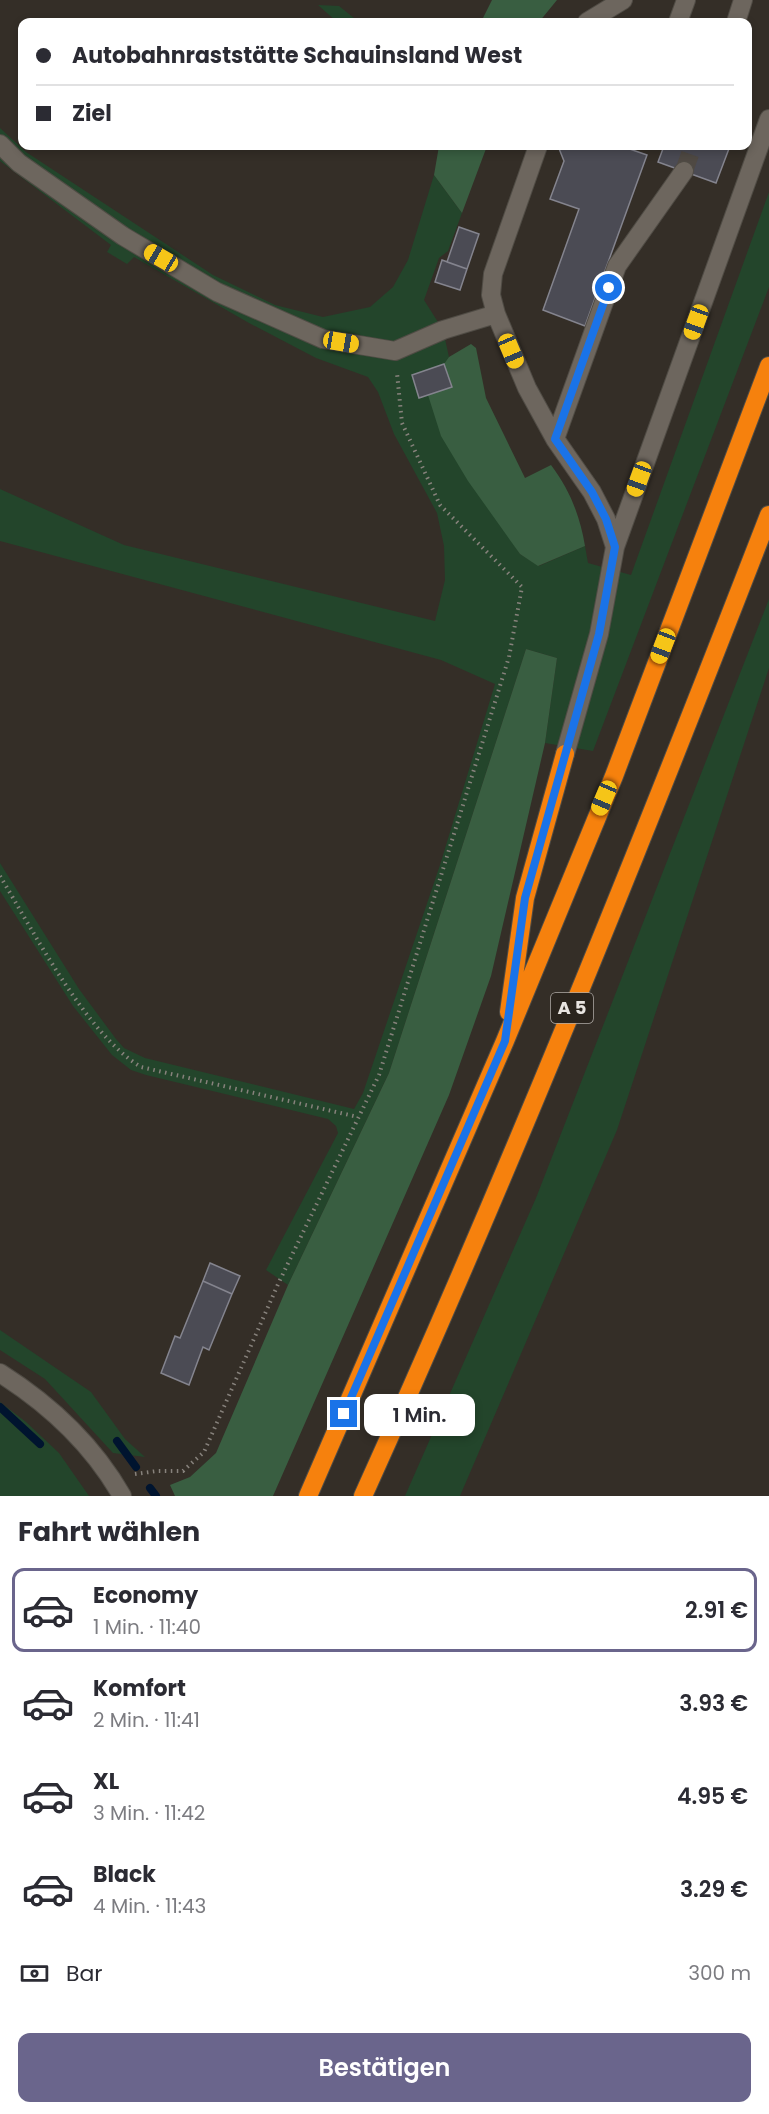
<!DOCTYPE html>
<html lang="de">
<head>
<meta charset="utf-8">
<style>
	body { margin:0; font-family:Poppins,sans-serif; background:#f2f2f3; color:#2b2b33; height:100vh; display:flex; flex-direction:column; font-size:22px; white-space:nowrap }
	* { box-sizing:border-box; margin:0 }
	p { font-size:20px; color:#7c7c81 }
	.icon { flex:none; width:33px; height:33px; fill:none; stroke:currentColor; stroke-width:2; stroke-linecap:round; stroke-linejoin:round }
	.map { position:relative; height:1496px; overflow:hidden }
	.drawer { display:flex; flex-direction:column; background:#fff; flex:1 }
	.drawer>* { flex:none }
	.hud { position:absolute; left:18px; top:18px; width:734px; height:132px; border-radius:12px; box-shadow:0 3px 9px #0003; display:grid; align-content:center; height:132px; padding:0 18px; background:#fff }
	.end { position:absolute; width:27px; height:27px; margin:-14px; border:8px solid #1a73e8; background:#fff; box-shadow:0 0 0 3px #fff }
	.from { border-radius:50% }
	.bubble { position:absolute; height:42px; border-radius:12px; background:#fff; box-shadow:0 3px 9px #0003; font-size:20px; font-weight:600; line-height:42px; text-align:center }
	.car { position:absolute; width:18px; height:36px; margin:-18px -9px; border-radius:8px; box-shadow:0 0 4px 2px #0007; background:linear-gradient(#f5c518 24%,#345 0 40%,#f5c518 0 76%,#345 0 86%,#f5c518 0) }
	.hud b { display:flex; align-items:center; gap:21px; height:57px; font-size:22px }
	.hud b+b { border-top:2px solid #e1e1e2 }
	.hud i { width:15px; height:15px; background:#2b2b33 }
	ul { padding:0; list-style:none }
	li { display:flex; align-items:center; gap:18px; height:84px; margin:0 12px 9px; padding:0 6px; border:3px solid transparent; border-radius:12px }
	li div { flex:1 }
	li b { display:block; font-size:22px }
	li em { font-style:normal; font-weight:600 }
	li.active { border-color:#6a658c }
	li>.icon { width:54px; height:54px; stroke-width:1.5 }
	h2 { padding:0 18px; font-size:27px; line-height:72px }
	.pay { display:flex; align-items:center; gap:15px; height:66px; padding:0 18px; font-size:22px }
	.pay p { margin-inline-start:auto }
	.primary-button { display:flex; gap:12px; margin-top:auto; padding:12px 18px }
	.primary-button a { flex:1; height:69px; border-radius:12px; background:#6a658c; color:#fff; font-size:24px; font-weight:600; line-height:69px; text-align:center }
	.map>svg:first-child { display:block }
	.green { fill:#23452b }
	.forest { fill:#395e41 }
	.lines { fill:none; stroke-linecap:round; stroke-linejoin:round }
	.stream { stroke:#00142f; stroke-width:8 }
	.building { fill:#4b4b54; stroke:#84848e; stroke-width:1.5 }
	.minor-tunnel { stroke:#4f4943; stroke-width:18; stroke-dasharray:18 9; stroke-linecap:butt }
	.minor-casing { stroke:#504c45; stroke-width:20 }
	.highway-casing { stroke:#504c45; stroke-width:20 }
	.path { stroke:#87827c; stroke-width:4; stroke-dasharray:1.5 4.5; stroke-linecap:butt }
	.minor { stroke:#6d665e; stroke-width:18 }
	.highway { stroke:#f6810d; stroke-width:18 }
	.route { stroke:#1a73e8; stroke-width:8 }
	.labels { text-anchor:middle; stroke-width:4.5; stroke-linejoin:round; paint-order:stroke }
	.shield { fill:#2a241d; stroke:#afaaa6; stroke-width:1.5 }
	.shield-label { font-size:18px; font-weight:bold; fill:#e8e4e0 }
</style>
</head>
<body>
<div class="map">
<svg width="769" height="1496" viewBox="0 0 769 1496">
	<rect width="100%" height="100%" fill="#342e27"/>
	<path class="green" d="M 318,5 L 339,6 L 359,22 L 337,22 Z
		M 0,128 L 26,152 L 213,275 L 275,305 L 323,317 L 370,307 L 393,287 L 408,260 L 434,175 L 462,213 L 448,251 L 439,258 L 424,300 L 443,330 L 449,357 L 444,365 L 507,533 L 520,554 L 539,566 L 585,546 L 588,563 L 631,575 L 769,192 L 769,287 L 593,751 L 545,743 L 557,658 L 526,649 L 389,1073 L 288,1285 L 266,1270 L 338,1133 L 336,1126 L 328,1119 L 146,1075 L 131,1070 L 112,1055 L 73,1006 L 0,891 L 0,863 L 79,989 L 116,1039 L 124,1048 L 145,1058 L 354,1109 L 363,1093 L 440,865 L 495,684 L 441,660 L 0,541 L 0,489 L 124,545 L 435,621 L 445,580 L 444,546 L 437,513 L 394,434 L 378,392 L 368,377 L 316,358 L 249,323 L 134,257 L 127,264 L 107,252 L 111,245 L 0,161 Z
		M 769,599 L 769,668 L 617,1130 L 460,1496 L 405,1496 L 536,1198 Z
		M 0,1330 L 91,1392 L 125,1439 L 145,1457 L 113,1453 L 45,1379 L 0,1350 Z
		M 0,1402 L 26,1422 L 59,1453 L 89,1496 L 0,1496 Z"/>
	<path class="forest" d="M 492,0 L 557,0 L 539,22 L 481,22 Z
		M 439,146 L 487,146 L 462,213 L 434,175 Z
		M 471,344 L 476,348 L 486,398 L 525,478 L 551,465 C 570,490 580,516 585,546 L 538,566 L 520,554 L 468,481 L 441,436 L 428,395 L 452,387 L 444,364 L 449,357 Z
		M 526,649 L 557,658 L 545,743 L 491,976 L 449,1095 L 273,1496 L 175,1496 L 170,1485 L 190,1477 L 216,1453 L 288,1285 L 389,1073 Z"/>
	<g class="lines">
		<path class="stream" d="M 0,1407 L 40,1444
			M 117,1441 L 136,1467
			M 150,1488 L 156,1496"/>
	</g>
	<path class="building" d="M 558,146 L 621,146 L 647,155 L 585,326 L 543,310 L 579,209 L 550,199 L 564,161 Z
		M 664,146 L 730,146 L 716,183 L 658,162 Z
		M 459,227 L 479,234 L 467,269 L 447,262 Z
		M 442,260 L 467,269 L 460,290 L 435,282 Z
		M 444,364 L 452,387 L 419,398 L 412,375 Z
		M 210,1263 L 240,1276 L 232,1294 L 203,1281 Z
		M 203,1281 L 232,1294 L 209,1350 L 203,1347 L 189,1385 L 161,1373 L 175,1336 L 180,1338 Z"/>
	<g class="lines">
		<path class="minor-tunnel" d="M 684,171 L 693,146"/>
		<defs>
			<path id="minor" d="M 587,22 L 623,0
				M 678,22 L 686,0
				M 736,22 L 743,0
				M 0,144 L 19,163 L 123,236 L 217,292 L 323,339 L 395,351 L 443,330 L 496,314
				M 538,146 L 493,274 L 491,295 L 496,314 L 527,388 L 555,439 L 592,492 L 606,519 L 615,547 L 599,634 L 565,754
				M 555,439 L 617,266 L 684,171
				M 615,547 L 769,119
				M 0,1373 C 49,1404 93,1445 122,1496"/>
			<path id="highway" d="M 509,1012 L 525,898 L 565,754
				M 308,1496 L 505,1041 L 614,776 L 769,366
				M 363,1496 C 509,1173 641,845 769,515"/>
		</defs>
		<use href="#minor" class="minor-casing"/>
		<use href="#highway" class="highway-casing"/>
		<path class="path" d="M 0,876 C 34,932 86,1034 141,1067 L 358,1117
			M 135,1474 L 157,1471 L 183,1471 L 204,1452 L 279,1282 L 379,1075 L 509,657 L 522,587 L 440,505 L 402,423 L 397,373"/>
		<use href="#minor" class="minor"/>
		<use href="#highway" class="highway"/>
	</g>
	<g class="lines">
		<path class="route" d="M 344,1414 L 505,1041 L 525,898 L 599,634 L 615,547 L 606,519 L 592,492 L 555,439 L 609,288"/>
	</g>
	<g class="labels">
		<rect class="shield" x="551" y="993" width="42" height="30" rx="4.5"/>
		<g class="shield-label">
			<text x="572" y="1014">A 5</text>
		</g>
	</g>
</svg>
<i class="end from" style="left:609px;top:288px"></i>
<i class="end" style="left:344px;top:1414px"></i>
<div class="bubble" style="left:364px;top:1394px;width:111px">1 Min.</div>
<i class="car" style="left:161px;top:258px;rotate:300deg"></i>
<i class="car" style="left:696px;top:322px;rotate:200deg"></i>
<i class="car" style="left:341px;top:342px;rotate:100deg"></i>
<i class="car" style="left:511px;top:351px;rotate:157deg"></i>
<i class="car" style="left:639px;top:479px;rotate:200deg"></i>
<i class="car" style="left:663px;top:646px;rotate:201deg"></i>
<i class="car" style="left:604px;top:798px;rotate:203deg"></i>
<div class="hud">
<b><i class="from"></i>Autobahnraststätte Schauinsland West</b>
<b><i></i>Ziel</b>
</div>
</div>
<section class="drawer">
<h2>Fahrt wählen</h2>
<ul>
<li class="active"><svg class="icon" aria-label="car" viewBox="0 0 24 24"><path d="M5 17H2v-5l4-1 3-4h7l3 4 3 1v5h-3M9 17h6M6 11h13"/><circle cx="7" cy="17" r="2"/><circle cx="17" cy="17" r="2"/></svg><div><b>Economy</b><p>1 Min. · 11:40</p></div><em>2.91 €</em></li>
<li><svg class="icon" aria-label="car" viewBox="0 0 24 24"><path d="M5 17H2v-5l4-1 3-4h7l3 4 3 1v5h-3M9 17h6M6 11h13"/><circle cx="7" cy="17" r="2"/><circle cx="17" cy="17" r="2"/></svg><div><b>Komfort</b><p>2 Min. · 11:41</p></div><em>3.93 €</em></li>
<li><svg class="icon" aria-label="car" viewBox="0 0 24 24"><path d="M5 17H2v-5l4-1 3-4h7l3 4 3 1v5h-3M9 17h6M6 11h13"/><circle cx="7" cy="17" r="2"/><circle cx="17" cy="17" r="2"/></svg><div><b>XL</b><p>3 Min. · 11:42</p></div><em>4.95 €</em></li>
<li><svg class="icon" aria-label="car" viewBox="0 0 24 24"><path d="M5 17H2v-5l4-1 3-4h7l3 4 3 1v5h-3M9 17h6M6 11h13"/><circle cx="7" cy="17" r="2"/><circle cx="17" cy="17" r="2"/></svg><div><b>Black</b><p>4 Min. · 11:43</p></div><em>3.29 €</em></li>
</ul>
<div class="pay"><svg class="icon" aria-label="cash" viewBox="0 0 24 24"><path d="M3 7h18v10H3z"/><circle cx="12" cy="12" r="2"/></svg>Bar<p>300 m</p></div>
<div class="primary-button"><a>Bestätigen</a></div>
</section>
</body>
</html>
